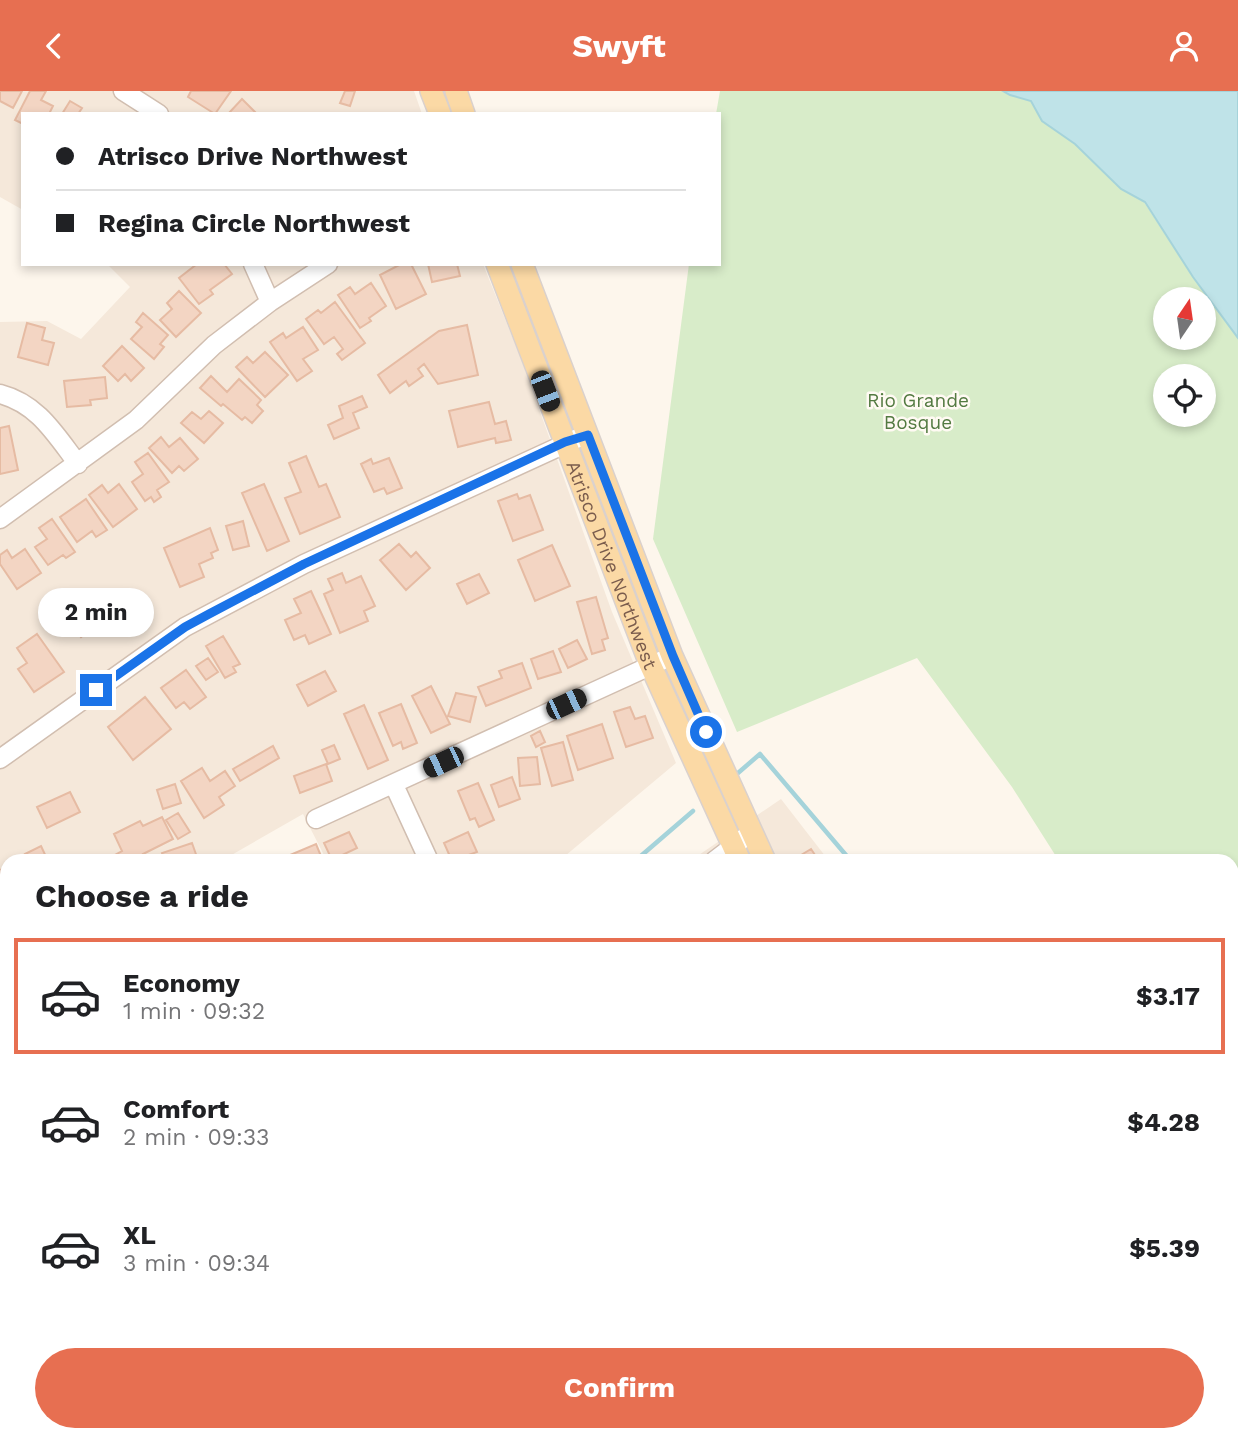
<!DOCTYPE html>
<html lang="en">
<head>
<meta charset="utf-8">
<style>
	body { margin:0; font-family:"Work Sans",sans-serif; background:#f6f6f6; color:#202124; height:100vh; display:flex; flex-direction:column; font-size:26px; white-space:nowrap }
	* { box-sizing:border-box; margin:0 }
	p { font-size:23px; color:#757577 }
	.icon { flex:none; width:38px; height:38px; fill:none; stroke:currentColor; stroke-width:2; stroke-linecap:round; stroke-linejoin:round }
	.map { position:relative; flex:1; overflow:hidden }
	.drawer { position:absolute; left:0px; top:763px; width:1239px; height:588px; display:flex; flex-direction:column; background:#fff; border-radius:21px 21px 0 0; box-shadow:0 4px 10px #0003 }
	.drawer>* { flex:none }
	.top-card { position:absolute; left:21px; top:21px; width:700px; height:154px; border-radius:0px; box-shadow:0 4px 10px #0003; display:grid; align-content:center; height:154px; padding:0 35px; background:#fff }
	.needle { width:46px; rotate:13deg }
	.fabs { position:absolute; left:1153px; top:196px; display:grid; gap:14px }
	.fabs a { display:grid; place-items:center; width:63px; height:63px; border-radius:50%; background:#fff; box-shadow:0 4px 10px #0003; font-size:35px }
	.end { position:absolute; width:32px; height:32px; margin:-16px; border:9px solid #1a73e8; background:#fff; box-shadow:0 0 0 4px #fff }
	.from { border-radius:50% }
	.bubble { position:absolute; height:49px; border-radius:24px; background:#fff; box-shadow:0 4px 10px #0003; font-size:23px; font-weight:700; line-height:49px; text-align:center }
	.car { position:absolute; width:21px; height:42px; margin:-21px -10px; border-radius:9px; box-shadow:0 0 5px 2px #0007; background:linear-gradient(#222 24%,#8ab4d8 0 40%,#222 0 76%,#8ab4d8 0 86%,#222 0) }
	.top-card b { display:flex; align-items:center; gap:24px; height:66px; font-size:26px }
	.top-card b+b { border-top:2px solid #e0e0e0 }
	.top-card i { width:18px; height:18px; background:#202124 }
	ul { padding:0; list-style:none }
	li { display:flex; align-items:center; gap:21px; height:116px; margin:0 14px 10px; padding:0 21px; border:4px solid transparent; border-radius:0px }
	li div { flex:1 }
	li b { display:block; font-size:26px }
	li em { font-style:normal; font-weight:700 }
	li.current { border-color:#e76f51 }
	li>.icon { width:63px; height:63px; stroke-width:1.5 }
	h2 { padding:0 35px; font-size:32px; line-height:84px }
	.button { display:flex; gap:14px; margin-top:auto; padding:14px 35px }
	.button a { flex:1; height:80px; border-radius:42px; background:#e76f51; color:#fff; font-size:28px; font-weight:700; line-height:80px; text-align:center }
	header { display:flex; justify-content:space-between; align-items:center; height:91px; padding:0 35px; background:#e76f51; color:#fff; font-size:32px; font-weight:700 }
	.map>svg:first-child { display:block }
	.residential { fill:#f5e8da }
	.green { fill:#d8ecc9; fill-rule:evenodd }
	.water { fill:#bfe3e8; stroke:#a5d3da; stroke-width:2 }
	.lines { fill:none; stroke-linecap:round; stroke-linejoin:round }
	.stream { stroke:#a5d3da; stroke-width:4.5 }
	.building { fill:#f3d5c3; stroke:#e6bba3; stroke-width:2 }
	.minor-casing { stroke:#d1beb0; stroke-width:21 }
	.major-casing { stroke:#dad1cd; stroke-width:24 }
	.minor { stroke:#fff; stroke-width:18 }
	.major { stroke:#fbd9a5; stroke-width:21 }
	.route { stroke:#1a73e8; stroke-width:9 }
	.labels { text-anchor:middle; stroke-width:5; stroke-linejoin:round; paint-order:stroke }
	.park-label { font-size:19px; fill:#537a41; stroke:#fffaf3 }
	.street-label { font-size:19px; fill:#7a5c4d; stroke:#fffaf3 }
</style>
</head>
<body>
<header><svg class="icon" aria-label="back" viewBox="0 0 24 24"><path d="M15 5l-7 7 7 7"/></svg>Swyft<svg class="icon" aria-label="person" viewBox="0 0 24 24"><circle cx="12" cy="8" r="4"/><path d="M4 21q1-7 8-7t8 7"/></svg></header>
<div class="map">
<svg width="1238" height="1351" viewBox="0 0 1238 1351">
	<rect width="100%" height="100%" fill="#fdf6ec"/>
	<path class="residential" d="M 0,0 L 414,0 L 422,23 L 23,23 L 23,119 L 0,106 Z
		M 107,173 L 483,173 L 520,265 L 612,521 L 676,672 L 559,770 L 327,770 L 303,723 L 221,770 L 7,770 L 7,1250 L 0,1253 L 0,231 L 47,230 L 81,248 L 130,196 Z
		M 781,708 L 829,770 L 690,770 Z
		M 1232,1291 L 1238,1297 L 1238,1351 L 3,1351 L 22,1344 L 1232,1344 Z"/>
	<path class="green" d="M 720,0 L 1003,0 L 1010,4 L 1031,9 L 1042,30 L 1075,53 L 1121,98 L 1144,111 L 1193,186 L 1238,247 L 1238,1046 L 1232,1039 L 1232,770 L 1059,770 L 1012,696 L 917,567 L 737,641 L 653,448 L 689,173 L 719,173 L 719,23 L 716,23 ZM 1166,208 L 1204,208 L 1204,247 L 1166,247 ZM 1166,285 L 1204,285 L 1204,324 L 1166,324 Z"/>
	<path class="water" d="M 1003,0 L 1238,0 L 1238,247 L 1193,186 L 1145,111 L 1121,98 L 1075,53 L 1042,30 L 1031,10 L 1010,4 Z"/>
	<g class="lines">
		<path class="stream" d="M 738,682 L 760,663 L 851,770
			M 635,770 L 693,720
			M 1232,1234 L 1238,1241
			M 0,1305 L 7,1303"/>
	</g>
	<path class="building" d="M 0,0 L 22,0 L 13,17 L 0,10 Z
		M 30,0 L 46,0 L 41,9 L 53,15 L 49,23 L 23,23 L 23,33 L 15,29 Z
		M 191,0 L 231,0 L 215,23 L 188,6 Z
		M 345,0 L 355,0 L 350,15 L 340,12 Z
		M 242,8 L 257,23 L 228,23 Z
		M 70,10 L 82,17 L 78,23 L 62,23 Z
		M 197,173 L 224,173 L 232,183 L 210,199 L 213,203 L 199,213 L 179,187 Z
		M 401,173 L 411,173 L 426,203 L 396,218 L 380,184 Z
		M 428,173 L 457,173 L 460,185 L 432,191 Z
		M 371,192 L 386,215 L 369,227 L 371,230 L 360,237 L 338,204 L 350,196 L 355,203 Z
		M 179,200 L 201,222 L 176,246 L 160,229 L 172,218 L 167,212 Z
		M 335,211 L 365,252 L 342,269 L 337,263 L 343,258 L 334,246 L 324,253 L 306,228 L 318,219 L 321,222 Z
		M 143,222 L 168,244 L 160,253 L 164,256 L 154,268 L 131,248 L 142,236 L 136,231 Z
		M 27,232 L 45,237 L 42,249 L 54,252 L 48,274 L 18,266 Z
		M 467,234 L 478,284 L 438,293 L 424,273 L 418,278 L 423,285 L 409,295 L 406,290 L 390,302 L 378,284 L 439,240 Z
		M 303,236 L 318,259 L 303,268 L 312,280 L 297,290 L 270,251 L 283,242 L 286,247 Z
		M 122,255 L 144,277 L 131,290 L 125,283 L 118,290 L 103,275 Z
		M 265,261 L 288,284 L 265,306 L 236,276 L 247,266 L 253,272 Z
		M 211,285 L 227,301 L 239,288 L 261,309 L 257,314 L 263,320 L 252,332 L 245,326 L 242,329 L 223,313 L 221,315 L 200,297 Z
		M 105,286 L 107,307 L 90,309 L 91,314 L 67,316 L 64,290 Z
		M 362,305 L 367,316 L 353,322 L 359,337 L 334,348 L 328,334 L 343,327 L 339,315 Z
		M 489,311 L 495,333 L 506,330 L 511,349 L 496,352 L 495,347 L 458,356 L 449,320 Z
		M 209,320 L 223,332 L 204,352 L 181,332 L 192,321 L 201,328 Z
		M 9,335 L 18,379 L 0,383 L 0,337 Z
		M 161,346 L 169,356 L 180,347 L 198,368 L 184,380 L 179,375 L 172,382 L 149,357 Z
		M 148,362 L 169,391 L 157,399 L 161,406 L 154,411 L 151,406 L 145,410 L 132,391 L 143,383 L 135,371 Z
		M 306,365 L 319,396 L 326,393 L 340,426 L 300,443 L 285,407 L 301,401 L 289,372 Z
		M 389,367 L 402,397 L 387,403 L 384,397 L 374,401 L 361,373 L 371,368 L 373,373 Z
		M 119,393 L 137,418 L 113,436 L 89,404 L 102,394 L 108,402 Z
		M 264,393 L 289,450 L 267,460 L 242,402 Z
		M 517,403 L 519,408 L 530,404 L 543,439 L 513,450 L 498,410 Z
		M 86,408 L 107,439 L 96,446 L 92,440 L 77,451 L 60,426 Z
		M 52,428 L 75,461 L 66,467 L 63,464 L 48,474 L 35,456 L 47,448 L 39,437 Z
		M 243,430 L 249,455 L 233,459 L 226,435 Z
		M 210,437 L 218,459 L 211,462 L 213,467 L 199,473 L 204,486 L 180,496 L 164,457 Z
		M 399,453 L 411,466 L 416,461 L 430,477 L 406,499 L 380,469 Z
		M 552,454 L 570,495 L 535,510 L 518,469 Z
		M 25,458 L 41,482 L 17,498 L 0,473 L 0,464 L 7,459 L 12,467 Z
		M 342,482 L 346,492 L 361,485 L 375,515 L 364,520 L 368,530 L 340,542 L 324,503 L 333,499 L 328,488 Z
		M 479,483 L 489,502 L 467,513 L 457,493 Z
		M 80,499 L 88,510 L 96,504 L 110,522 L 81,546 L 58,518 Z
		M 311,500 L 331,543 L 309,553 L 305,544 L 294,549 L 285,529 L 301,522 L 294,508 Z
		M 596,506 L 608,547 L 602,549 L 605,559 L 592,563 L 577,511 Z
		M 37,543 L 64,581 L 34,601 L 18,578 L 27,572 L 17,557 Z
		M 223,545 L 240,573 L 233,576 L 236,581 L 225,587 L 206,555 Z
		M 577,549 L 587,568 L 568,577 L 559,558 Z
		M 553,560 L 561,581 L 538,588 L 531,568 Z
		M 208,567 L 218,581 L 206,589 L 196,575 Z
		M 522,572 L 531,597 L 486,615 L 478,596 L 502,587 L 499,580 Z
		M 186,579 L 206,606 L 190,618 L 184,611 L 176,617 L 161,597 Z
		M 325,580 L 336,600 L 308,615 L 297,594 Z
		M 431,595 L 450,633 L 431,642 L 412,605 Z
		M 456,602 L 476,606 L 470,631 L 448,625 Z
		M 145,606 L 171,638 L 133,669 L 108,636 Z
		M 401,613 L 417,652 L 403,658 L 401,651 L 393,655 L 379,622 Z
		M 364,614 L 388,669 L 368,678 L 344,623 Z
		M 630,616 L 635,628 L 645,625 L 653,647 L 626,656 L 614,621 Z
		M 602,633 L 613,667 L 578,679 L 567,645 Z
		M 540,640 L 545,651 L 536,656 L 531,645 Z
		M 563,651 L 573,689 L 552,695 L 541,657 Z
		M 334,654 L 340,668 L 328,673 L 322,659 Z
		M 273,655 L 279,667 L 240,690 L 233,678 Z
		M 537,666 L 540,693 L 520,695 L 518,667 Z
		M 326,673 L 332,690 L 300,702 L 294,685 Z
		M 202,677 L 210,690 L 225,680 L 235,695 L 219,706 L 224,714 L 204,727 L 181,690 Z
		M 512,686 L 520,708 L 499,716 L 491,694 Z
		M 478,692 L 494,729 L 479,736 L 475,727 L 470,729 L 458,700 Z
		M 175,693 L 181,712 L 163,718 L 157,699 Z
		M 70,701 L 80,721 L 47,737 L 37,716 Z
		M 178,722 L 190,741 L 178,748 L 166,729 Z
		M 162,726 L 173,748 L 143,763 L 147,770 L 118,770 L 115,764 L 122,760 L 114,743 L 140,730 L 143,735 Z
		M 349,741 L 357,757 L 332,769 L 324,752 Z
		M 468,741 L 477,761 L 452,770 L 444,752 Z
		M 192,752 L 198,769 L 165,770 L 162,762 Z
		M 316,753 L 323,770 L 276,770 Z
		M 41,755 L 48,770 L 29,770 L 25,763 Z
		M 811,758 L 819,770 L 794,770 L 793,769 Z
		M 7,776 L 7,796 L 0,800 L 0,779 Z
		M 0,946 L 7,961 L 7,990 L 0,993 Z
		M 7,1003 L 7,1036 L 1,1040 L 0,1006 Z
		M 7,1076 L 7,1106 L 1,1108 L 0,1079 Z
		M 112,1344 L 139,1344 L 128,1351 L 116,1351 Z
		M 276,1344 L 313,1344 L 312,1351 Z
		M 323,1344 L 346,1344 L 359,1351 L 319,1351 Z
		M 751,1344 L 786,1344 L 785,1351 L 749,1351 Z
		M 838,1344 L 863,1344 L 861,1351 L 836,1351 Z
		M 998,1344 L 1023,1344 L 1019,1351 L 1001,1351 L 996,1349 Z"/>
	<g class="lines">
		<defs>
			<path id="minor" d="M 123,0 L 159,23
				M 253,173 L 270,211
				M 0,303 C 38,313 55,343 78,373
				M 0,428 L 136,329 L 214,254 L 270,211 L 328,173
				M 0,668 L 185,536 L 304,473 L 578,347
				M 394,694 L 429,770
				M 316,728 L 663,569
				M 714,770 L 744,747
				M 0,873 L 7,888
				M 0,1143 L 7,1142
				M 497,1351 L 500,1344
				M 813,1351 L 815,1344"/>
			<g id="major">
				<path d="M 431,0 L 440,23"/>
				<path d="M 456,0 L 464,23"/>
				<path id="s1" d="M 497,173 L 650,573 L 740,770"/>
				<path d="M 522,173 L 672,565 L 765,770"/>
				<path d="M 1129,1344 L 1136,1351"/>
				<path d="M 1163,1344 L 1170,1351"/>
			</g>
		</defs>
		<use href="#minor" class="minor-casing"/>
		<use href="#major" class="major-casing"/>
		<use href="#minor" class="minor"/>
		<use href="#major" class="major"/>
	</g>
	<g class="lines">
		<path class="route" d="M 96,599 L 185,536 L 209,523 L 304,473 L 565,351 L 588,344 L 673,565 L 706,641"/>
	</g>
	<g class="labels">
		<g class="park-label">
			<text x="918" y="316">Rio Grande<tspan x="918" dy="22">Bosque</tspan></text>
		</g>
		<g class="street-label">
			<text dy="7" stroke="none"><textPath href="#s1" startOffset="322">Atrisco Drive Northwest</textPath></text>
		</g>
	</g>
</svg>
<div class="fabs">
<a><svg class="needle" viewBox="-14 -14 28 28"><path d="M0-13l5 13h-10z" fill="#e53935"/><path d="M0 13l5-13h-10z" fill="#757577"/></svg></a>
<a><svg class="icon" aria-label="locate" viewBox="0 0 24 24"><circle cx="12" cy="12" r="6"/><path d="M12 2v4M12 18v4M2 12h4M18 12h4"/></svg></a>
</div>
<i class="end from" style="left:706px;top:641px"></i>
<i class="end" style="left:96px;top:599px"></i>
<div class="bubble" style="left:38px;top:497px;width:116px">2 min</div>
<i class="car" style="left:545px;top:300px;rotate:159deg"></i>
<i class="car" style="left:566px;top:613px;rotate:65deg"></i>
<i class="car" style="left:443px;top:671px;rotate:245deg"></i>
<div class="top-card">
<b><i class="from"></i>Atrisco Drive Northwest</b>
<b><i></i>Regina Circle Northwest</b>
</div>
<section class="drawer">
<h2>Choose a ride</h2>
<ul>
<li class="current"><svg class="icon" aria-label="car" viewBox="0 0 24 24"><path d="M5 17H2v-5l4-1 3-4h7l3 4 3 1v5h-3M9 17h6M6 11h13"/><circle cx="7" cy="17" r="2"/><circle cx="17" cy="17" r="2"/></svg><div><b>Economy</b><p>1 min · 09:32</p></div><em>$3.17</em></li>
<li><svg class="icon" aria-label="car" viewBox="0 0 24 24"><path d="M5 17H2v-5l4-1 3-4h7l3 4 3 1v5h-3M9 17h6M6 11h13"/><circle cx="7" cy="17" r="2"/><circle cx="17" cy="17" r="2"/></svg><div><b>Comfort</b><p>2 min · 09:33</p></div><em>$4.28</em></li>
<li><svg class="icon" aria-label="car" viewBox="0 0 24 24"><path d="M5 17H2v-5l4-1 3-4h7l3 4 3 1v5h-3M9 17h6M6 11h13"/><circle cx="7" cy="17" r="2"/><circle cx="17" cy="17" r="2"/></svg><div><b>XL</b><p>3 min · 09:34</p></div><em>$5.39</em></li>
</ul>
<div class="button"><a>Confirm</a></div>
</section>
</div>
</body>
</html>
